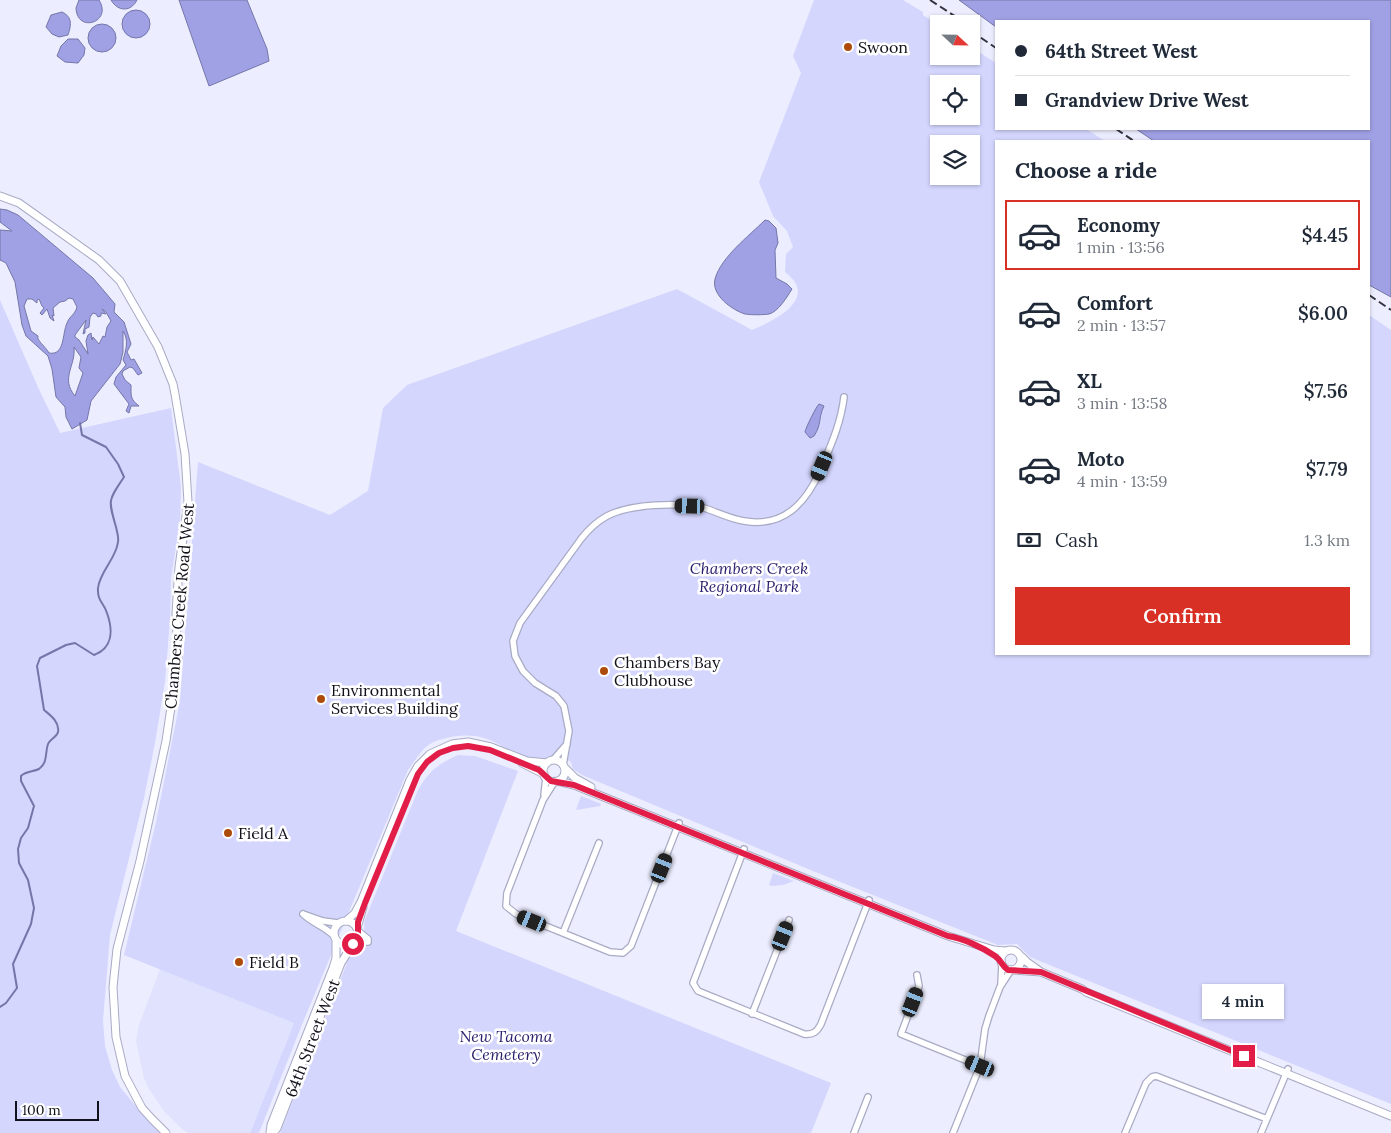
<!DOCTYPE html>
<html lang="en">
<head>
<meta charset="utf-8">
<style>
	body { margin:0; font-family:Lora,serif; background:#f2f2f3; color:#1f2937; height:100vh; display:flex; flex-direction:column; font-size:19px; white-space:nowrap }
	* { box-sizing:border-box; margin:0 }
	p { font-size:16px; color:#747a83 }
	.icon { flex:none; width:28px; height:28px; fill:none; stroke:currentColor; stroke-width:2; stroke-linecap:round; stroke-linejoin:round }
	.map { position:relative; flex:1; overflow:hidden }
	.drawer { position:absolute; left:995px; top:140px; width:375px; height:515px; display:flex; flex-direction:column; background:#fff; border-radius:0px; box-shadow:0 1px 4px #0004 }
	.drawer>* { flex:none }
	.top-card { position:absolute; left:995px; top:20px; width:375px; height:110px; border-radius:0px; box-shadow:0 1px 4px #0004; display:grid; align-content:center; height:110px; padding:0 20px; background:#fff }
	.needle { width:32px; rotate:112deg }
	.tools { position:absolute; left:930px; top:15px; display:grid; gap:10px }
	.tools a { display:grid; place-items:center; width:50px; height:50px; border-radius:0px; background:#fff; box-shadow:0 1px 4px #0004; font-size:25px }
	.scale { position:absolute; left:15px; bottom:12px; width:84px; box-sizing:border-box; padding-left:5px; border:2px solid #11111b; border-top:0; font-size:14px; line-height:18px; white-space:nowrap; color:#11111b; -webkit-text-stroke:4px #fff; paint-order:stroke }
	.end { position:absolute; width:22px; height:22px; margin:-11px; border:6px solid #e11d48; background:#fff; box-shadow:0 0 0 2px #fff }
	.from { border-radius:50% }
	.bubble { position:absolute; height:35px; border-radius:0px; background:#fff; box-shadow:0 1px 4px #0004; font-size:16px; font-weight:600; line-height:35px; text-align:center }
	.car { position:absolute; width:15px; height:30px; margin:-15px -8px; border-radius:6px; box-shadow:0 0 4px 1px #0007; background:linear-gradient(#222 24%,#8ab4d8 0 40%,#222 0 76%,#8ab4d8 0 86%,#222 0) }
	.top-card b { display:flex; align-items:center; gap:18px; height:48px; font-size:19px }
	.top-card b+b { border-top:1px solid #e0e1e3 }
	.top-card i { width:12px; height:12px; background:#1f2937 }
	ul { padding:0; list-style:none }
	li { display:flex; align-items:center; gap:15px; height:70px; margin:0 10px 8px; padding:0 10px; border:2px solid transparent; border-radius:0px }
	li div { flex:1 }
	li b { display:block; font-size:19px }
	li em { font-style:normal; font-weight:600 }
	li.current { border-color:#d93025 }
	li>.icon { width:45px; height:45px; stroke-width:1.5 }
	h2 { padding:0 20px; font-size:22px; line-height:60px }
	.pay { display:flex; align-items:center; gap:12px; height:55px; padding:0 20px; font-size:19px }
	.pay p { margin-inline-start:auto }
	.primary-button { display:flex; gap:10px; margin-top:auto; padding:10px 20px }
	.primary-button a { flex:1; height:58px; border-radius:0px; background:#d93025; color:#fff; font-size:20px; font-weight:600; line-height:58px; text-align:center }
	.map>svg:first-child { display:block }
	.built { fill:#e0e2fe }
	.green { fill:#d4d6fe; fill-rule:evenodd }
	.water { fill:#a0a1e4; stroke:#7576a8; fill-rule:evenodd }
	.lines { fill:none; stroke-linecap:round; stroke-linejoin:round }
	.stream { stroke:#7576a8; stroke-width:2 }
	.minor-casing { stroke:#a9abc5; stroke-width:8 }
	.tertiary-casing { stroke:#a9abc5; stroke-width:9 }
	.minor { stroke:#fff; stroke-width:5.5 }
	.tertiary { stroke:#fff; stroke-width:7 }
	.rail { stroke:#34343f; stroke-width:2; stroke-dasharray:8 4; stroke-linecap:butt }
	.route { stroke:#e11d48; stroke-width:6 }
	.poi-dot { fill:#ad4b0a; stroke:#fff; stroke-width:2 }
	.labels { text-anchor:middle; stroke-width:5; stroke-linejoin:round; paint-order:stroke }
	.poi-label { font-size:16px; fill:#11111b; stroke:#fff; text-anchor:start }
	.park-label { font-size:16px; font-style:italic; fill:#2a1f6c; stroke:#fff }
	.street-label { font-size:16px; fill:#11111b; stroke:#fff }
</style>
</head>
<body>
<div class="map">
<svg width="1391" height="1133" viewBox="0 0 1391 1133">
	<rect width="100%" height="100%" fill="#ecedfe"/>
	<path class="built" d="M 160,969 L 294,1023 L 250,1133 L 189,1133 L 183,1130 L 164,1111 L 149,1089 L 144,1078 L 136,1041 L 139,1025 Z"/>
	<path class="green" d="M 814,0 L 903,0 L 923,12 L 923,15 L 939,26 L 939,56 L 971,56 L 971,47 L 996,63 L 996,129 L 1086,129 L 1105,141 L 996,141 L 996,654 L 1369,654 L 1369,315 L 1391,330 L 1391,1104 L 1030,957 L 1017,944 L 998,945 L 813,871 L 582,775 L 573,769 L 571,762 L 556,754 C 530,770 508,745 484,738 C 468,733 445,736 430,744 C 423,747 413,764 408,770 L 301,1027 L 259,1133 L 250,1133 L 294,1023 L 124,955 L 156,822 L 180,701 L 198,462 L 330,515 L 368,491 L 383,408 L 407,385 L 677,289 L 752,330 C 767,324 807,306 796,284 C 794,280 789,275 785,272 L 786,254 L 793,247 L 787,231 L 773,216 L 759,182 L 801,73 L 793,56 ZM 939,84 L 971,84 L 971,116 L 939,116 ZM 939,144 L 971,144 L 971,176 L 939,176 Z
		M 0,300 L 37,385 L 60,433 L 171,408 L 181,487 L 180,521 L 171,578 L 170,619 L 165,682 L 155,743 L 144,798 L 110,935 L 103,1021 L 105,1046 L 112,1070 L 120,1087 L 148,1121 L 162,1133 L 0,1133 Z
		M 458,755 L 475,756 L 518,771 L 456,931 L 831,1083 L 811,1133 L 280,1133 L 348,960 C 355,951 367,934 364,922 L 418,790 C 429,771 438,764 458,755 Z
		M 581,796 L 601,804 L 600,806 L 576,810 Z
		M 773,873 L 794,881 L 783,885 L 771,886 L 769,885 Z"/>
	<path class="water" d="M 79,0 L 99,0 C 113,22 77,34 76,8 Z
		M 111,0 L 137,0 C 131,12 118,12 111,0 Z
		M 179,0 L 247,0 L 267,49 L 269,61 L 209,86 Z
		M 959,0 L 1391,0 L 1391,297 L 1369,285 L 1369,141 L 1154,141 L 1136,129 L 1369,129 L 1369,21 L 996,21 L 996,27 Z
		M122 24a14 14 0 1 1 28 0a14 14 0 1 1-28 0Z
		M 62,12 C 73,17 71,26 68,35 L 59,37 L 52,34 L 46,27 L 51,15 Z
		M88 38a14 14 0 1 1 28 0a14 14 0 1 1-28 0Z
		M 68,39 L 78,39 L 85,48 L 84,55 L 78,63 L 65,62 L 57,56 L 61,46 Z
		M 0,209 L 7,210 L 18,215 L 93,278 L 115,304 L 114,312 L 124,322 L 131,344 L 127,352 L 131,360 L 134,359 L 142,373 L 138,375 L 133,368 L 130,367 L 123,371 L 122,374 L 125,380 L 131,385 C 131,396 130,399 139,406 L 131,406 L 129,413 L 126,411 L 129,404 L 114,384 L 116,377 L 126,365 L 123,360 C 126,350 129,340 123,331 L 123,352 L 120,364 L 91,401 L 87,420 L 72,429 L 66,417 L 65,407 L 56,397 L 52,369 L 48,356 L 26,336 L 22,325 L 15,282 L 6,263 L 0,260 L 0,230 L 12,231 L 0,222 ZM 69,298 L 73,299 L 77,307 L 76,310 C 73,316 69,317 67,323 C 62,334 65,356 49,353 C 46,347 36,340 38,336 L 31,331 L 24,306 L 27,299 L 32,299 L 37,303 L 37,300 L 39,299 L 42,306 L 44,308 L 40,313 L 42,315 L 47,309 L 50,318 L 54,321 L 52,315 L 54,316 L 53,308 L 60,302 L 65,301 ZM 102,309 L 106,312 L 111,321 L 107,327 L 105,337 L 103,336 L 99,344 L 93,337 L 92,340 L 91,333 L 88,335 L 86,341 L 88,354 L 79,340 L 75,337 L 75,335 L 86,320 L 83,334 L 85,333 L 85,329 L 89,327 L 90,317 L 93,313 L 96,314 L 98,317 L 101,316 L 101,313 L 106,314 ZM 74,347 L 81,357 L 79,368 L 83,373 L 75,396 C 60,378 76,366 74,347 Z
		M 765,220 L 769,221 L 776,228 L 778,243 L 775,250 L 776,278 L 787,284 L 792,289 C 787,297 778,312 769,314 C 763,315 751,315 745,314 C 732,310 711,295 715,279 C 721,257 749,236 765,220 Z
		M 819,404 L 824,406 C 818,418 822,424 814,436 L 810,438 L 805,432 C 806,427 816,407 819,404 Z"/>
	<g class="lines">
		<path class="stream" d="M 0,1007 L 6,1003 L 17,988 L 13,964 L 31,924 L 34,908 L 28,880 L 19,863 L 18,849 L 21,838 L 28,828 L 34,806 L 21,781 L 21,776 C 26,771 33,772 39,769 C 48,763 45,752 48,744 C 50,739 57,737 58,732 C 60,722 50,715 44,710 L 37,666 L 40,658 L 66,645 L 75,643 L 94,655 C 113,648 113,630 107,613 C 104,603 97,601 98,588 C 100,571 116,559 118,542 C 119,537 117,532 116,527 C 108,499 108,501 124,477 L 118,464 L 106,447 L 82,435 L 80,423"/>
		<defs>
			<path id="minor" d="M 553,760 L 567,744
				M 563,765 L 569,731 L 564,706 L 556,696 L 535,683 L 523,671 L 515,656 L 513,641 L 520,623 L 581,539 C 588,530 596,522 607,516 C 630,504 678,502 704,508 C 717,512 730,519 744,521 C 784,528 806,503 821,469 C 831,445 841,423 844,397
				M 555,781 L 543,800 L 507,893 L 506,906 L 516,914 L 610,952 L 623,953 L 631,946 L 679,823
				M 544,795 L 546,778
				M 744,849 L 693,983 L 698,991 L 804,1034 C 813,1035 817,1032 821,1024 L 869,900
				M 303,914 C 312,923 324,926 333,935
				M 303,914 L 323,921 L 338,923
				M 358,931 L 368,939 L 368,942
				M 563,933 L 599,843
				M 355,942 L 368,942
				M 917,975 L 919,986 L 901,1034 L 980,1066
				M 1001,984 L 1002,964
				M 752,1014 L 789,920
				M 854,1133 L 868,1097
				M 953,1133 L 980,1066 L 985,1029 L 989,1016 L 1000,987 L 1011,970
				M 1125,1133 L 1146,1083 L 1152,1077 L 1156,1076 L 1267,1119
				M 1261,1133 L 1288,1069"/>
			<path id="tertiary" d="M 0,196 L 19,203 L 99,260 L 120,281 L 158,347 L 173,384 L 175,394 L 185,454 L 188,502 L 179,567 L 176,613 L 178,660 L 166,741 L 140,861 L 117,949 L 113,987 L 116,1037 L 125,1076 L 142,1108 L 151,1118 L 166,1133
				M543 771a11 11 0 1 1 22 0a11 11 0 1 1-22 0Z
				M 522,763 L 544,774
				M 565,768 L 575,778 L 591,787
				M 557,781 L 574,785 L 948,936 L 994,950 L 1005,951
				M334 933a12 12 0 1 1 24 0a12 12 0 1 1-24 0Z
				M 346,921 L 355,913 L 361,902 L 410,780 L 418,766 L 430,754 L 452,744 L 468,742 L 491,747 L 527,761 L 547,763
				M 357,928 L 363,907
				M1001 960a10 10 0 1 1 20 0a10 10 0 1 1-20 0Z
				M 1022,957 L 1027,962 L 1041,972
				M 1014,970 L 1041,972 L 1082,989 L 1086,992 L 1391,1116
				M 270,1133 L 271,1125 L 333,968 L 336,958 L 336,941
				M 273,1133 L 277,1128 L 341,963 L 353,944"/>
		</defs>
		<use href="#minor" class="minor-casing"/>
		<use href="#tertiary" class="tertiary-casing"/>
		<use href="#minor" class="minor"/>
		<use href="#tertiary" class="tertiary"/>
		<path class="rail" d="M 930,0 L 967,24
			M 971,31 L 996,48
			M 1116,129 L 1134,141
			M 1369,295 L 1391,310"/>
	</g>
	<g class="lines">
		<path class="route" d="M 353,944 L 358,936 L 358,922 L 365,903 L 418,774 L 427,762 L 439,753 L 453,748 L 468,746 L 490,750 L 539,770 L 551,781 L 574,785 L 948,936 C 962,938 982,947 995,956 C 1001,960 1002,966 1008,970 L 1041,972 L 1244,1056"/>
	</g>
	<g class="poi-dot">
		<circle cx="848" cy="47" r="5"/>
		<circle cx="604" cy="671" r="5"/>
		<circle cx="321" cy="699" r="5"/>
		<circle cx="228" cy="833" r="5"/>
		<circle cx="239" cy="962" r="5"/>
	</g>
	<g class="labels">
		<g class="poi-label">
			<text x="858" y="53">Swoon</text>
			<text x="614" y="668">Chambers Bay<tspan x="614" dy="18">Clubhouse</tspan></text>
			<text x="331" y="696">Environmental<tspan x="331" dy="18">Services Building</tspan></text>
			<text x="238" y="839">Field A</text>
			<text x="249" y="968">Field B</text>
		</g>
		<g class="park-label">
			<text x="749" y="574">Chambers Creek<tspan x="749" dy="18">Regional Park</tspan></text>
			<text x="506" y="1042">New Tacoma<tspan x="506" dy="18">Cemetery</tspan></text>
		</g>
		<g class="street-label">
			<text transform="translate(179 606) rotate(-85)" y="6">Chambers Creek Road West</text>
			<text transform="translate(312 1038) rotate(-69)" y="6">64th Street West</text>
		</g>
	</g>
</svg>
<div class="tools">
<a><svg class="needle" viewBox="-14 -14 28 28"><path d="M0-13l5 13h-10z" fill="#e53935"/><path d="M0 13l5-13h-10z" fill="#747a83"/></svg></a>
<a><svg class="icon" aria-label="locate" viewBox="0 0 24 24"><circle cx="12" cy="12" r="6"/><path d="M12 2v4M12 18v4M2 12h4M18 12h4"/></svg></a>
<a><svg class="icon" aria-label="layers" viewBox="0 0 24 24"><path d="M12 4l9 5-9 5-9-5zM3 14l9 5 9-5"/></svg></a>
</div>
<div class="scale">100 m</div>
<i class="end from" style="left:353px;top:944px"></i>
<i class="end" style="left:1244px;top:1056px"></i>
<div class="bubble" style="left:1202px;top:984px;width:82px">4 min</div>
<i class="car" style="left:822px;top:466px;rotate:203deg"></i>
<i class="car" style="left:690px;top:506px;rotate:272deg"></i>
<i class="car" style="left:662px;top:868px;rotate:22deg"></i>
<i class="car" style="left:532px;top:921px;rotate:292deg"></i>
<i class="car" style="left:783px;top:936px;rotate:22deg"></i>
<i class="car" style="left:913px;top:1002px;rotate:21deg"></i>
<i class="car" style="left:980px;top:1066px;rotate:292deg"></i>
<div class="top-card">
<b><i class="from"></i>64th Street West</b>
<b><i></i>Grandview Drive West</b>
</div>
<section class="drawer">
<h2>Choose a ride</h2>
<ul>
<li class="current"><svg class="icon" aria-label="car" viewBox="0 0 24 24"><path d="M5 17H2v-5l4-1 3-4h7l3 4 3 1v5h-3M9 17h6M6 11h13"/><circle cx="7" cy="17" r="2"/><circle cx="17" cy="17" r="2"/></svg><div><b>Economy</b><p>1 min · 13:56</p></div><em>$4.45</em></li>
<li><svg class="icon" aria-label="car" viewBox="0 0 24 24"><path d="M5 17H2v-5l4-1 3-4h7l3 4 3 1v5h-3M9 17h6M6 11h13"/><circle cx="7" cy="17" r="2"/><circle cx="17" cy="17" r="2"/></svg><div><b>Comfort</b><p>2 min · 13:57</p></div><em>$6.00</em></li>
<li><svg class="icon" aria-label="car" viewBox="0 0 24 24"><path d="M5 17H2v-5l4-1 3-4h7l3 4 3 1v5h-3M9 17h6M6 11h13"/><circle cx="7" cy="17" r="2"/><circle cx="17" cy="17" r="2"/></svg><div><b>XL</b><p>3 min · 13:58</p></div><em>$7.56</em></li>
<li><svg class="icon" aria-label="car" viewBox="0 0 24 24"><path d="M5 17H2v-5l4-1 3-4h7l3 4 3 1v5h-3M9 17h6M6 11h13"/><circle cx="7" cy="17" r="2"/><circle cx="17" cy="17" r="2"/></svg><div><b>Moto</b><p>4 min · 13:59</p></div><em>$7.79</em></li>
</ul>
<div class="pay"><svg class="icon" aria-label="cash" viewBox="0 0 24 24"><path d="M3 7h18v10H3z"/><circle cx="12" cy="12" r="2"/></svg>Cash<p>1.3 km</p></div>
<div class="primary-button"><a>Confirm</a></div>
</section>
</div>
</body>
</html>
